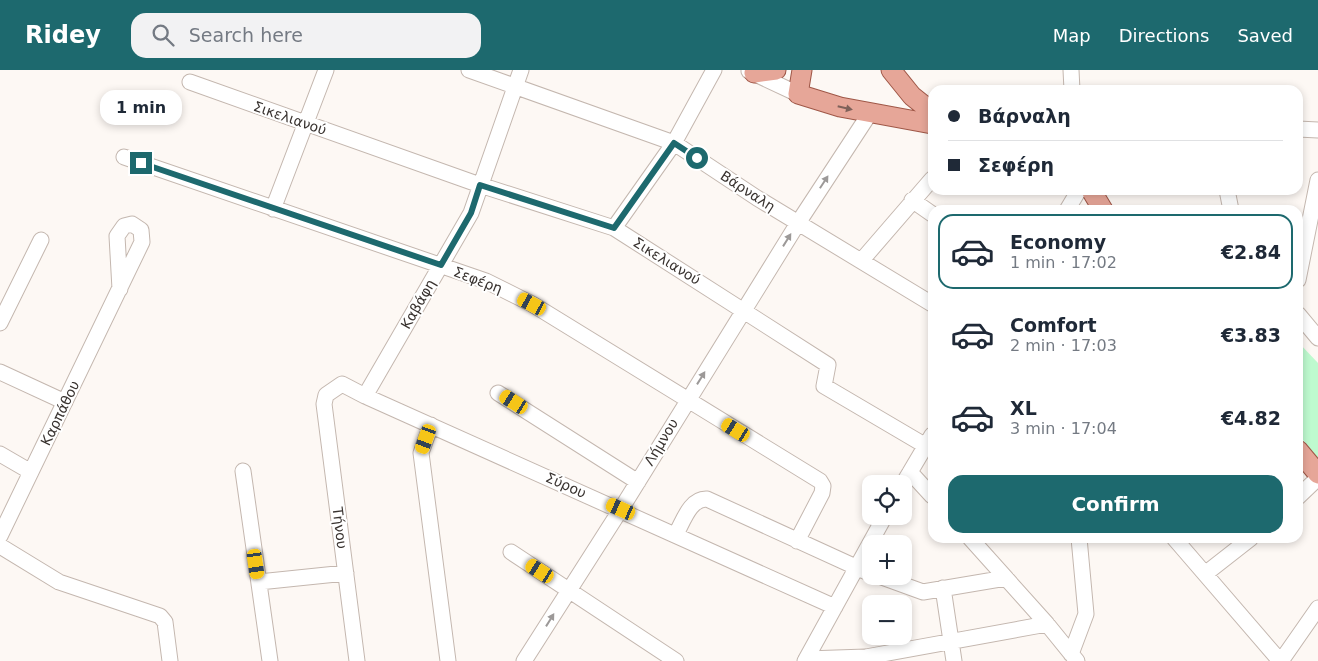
<!DOCTYPE html>
<html lang="en">
<head>
<meta charset="utf-8">
<style>
	body { margin:0; font-family:"DejaVu Sans",sans-serif; background:#f2f2f3; color:#1f2937; height:100vh; display:flex; flex-direction:column; font-size:19px; white-space:nowrap }
	* { box-sizing:border-box; margin:0 }
	p { font-size:16px; color:#747a83 }
	.icon { flex:none; width:28px; height:28px; fill:none; stroke:currentColor; stroke-width:2; stroke-linecap:round; stroke-linejoin:round }
	.map { position:relative; flex:1; overflow:hidden }
	.sheet { position:absolute; left:928px; top:135px; width:375px; height:338px; display:flex; flex-direction:column; background:#fff; border-radius:15px; box-shadow:0 2px 8px #0003 }
	.sheet>* { flex:none }
	.guide { position:absolute; left:928px; top:15px; width:375px; height:110px; border-radius:15px; box-shadow:0 2px 8px #0003; display:grid; align-content:center; height:110px; padding:0 20px; background:#fff }
	.tools { position:absolute; left:862px; top:405px; display:grid; gap:10px }
	.tools a { display:grid; place-items:center; width:50px; height:50px; border-radius:10px; background:#fff; box-shadow:0 2px 8px #0003; font-size:25px }
	.end { position:absolute; width:22px; height:22px; margin:-11px; border:6px solid #1d696e; background:#fff; box-shadow:0 0 0 2px #fff }
	.from { border-radius:50% }
	.bubble { position:absolute; height:35px; border-radius:15px; background:#fff; box-shadow:0 2px 8px #0003; font-size:16px; font-weight:600; line-height:35px; text-align:center }
	.car { position:absolute; width:15px; height:30px; margin:-15px -8px; border-radius:6px; box-shadow:0 0 4px 1px #0007; background:linear-gradient(#f5c518 24%,#345 0 40%,#f5c518 0 76%,#345 0 86%,#f5c518 0) }
	.guide b { display:flex; align-items:center; gap:18px; height:48px; font-size:19px }
	.guide b+b { border-top:1px solid #e0e1e3 }
	.guide i { width:12px; height:12px; background:#1f2937 }
	ul { padding:9px 0 0; list-style:none }
	li { display:flex; align-items:center; gap:15px; height:75px; margin:0 10px 8px; padding:0 10px; border:2px solid transparent; border-radius:15px }
	li div { flex:1 }
	li b { display:block; font-size:19px }
	li em { font-style:normal; font-weight:600 }
	li.selected { border-color:#1d696e }
	li>.icon { width:45px; height:45px; stroke-width:1.5 }
	.primary-button { display:flex; gap:10px; margin-top:auto; padding:10px 20px }
	.primary-button a { flex:1; height:58px; border-radius:15px; background:#1d696e; color:#fff; font-size:20px; font-weight:600; line-height:58px; text-align:center }
	header { display:flex; align-items:center; gap:30px; box-sizing:border-box; height:70px; padding:0 25px; background:#1d696e; color:#fff }
	header strong { font-size:24px }
	nav { display:flex; gap:28px; margin-inline-start:auto; font-size:18px }
	.search { width:350px; height:45px; background:#f2f2f3; display:flex; align-items:center; gap:12px; box-sizing:border-box; padding:0 18px; border-radius:15px; color:#747a83; font-size:19px }
	.map>svg:first-child { display:block }
	.green { fill:#befacf }
	.lines { fill:none; stroke-linecap:round; stroke-linejoin:round }
	.minor-casing { stroke:#c4b7af; stroke-width:17 }
	.major-casing { stroke:#9f5747; stroke-width:21 }
	.minor { stroke:#fff; stroke-width:15 }
	.major { stroke:#e6a698; stroke-width:19 }
	.oneway { fill:#7e615a }
	.oneway2 { fill:#9c9998 }
	.route { stroke:#1d696e; stroke-width:6 }
	.labels { text-anchor:middle; stroke-width:4; stroke-linejoin:round; paint-order:stroke }
	.street-label { font-size:14px; fill:#393330; stroke:#fff }
</style>
</head>
<body>
<header>
<strong>Ridey</strong>
<div class="search"><svg class="icon" aria-label="search" viewBox="0 0 24 24"><circle cx="10" cy="10" r="6"/><path d="M15 15l6 6"/></svg>Search here</div>
<nav><a>Map</a><a>Directions</a><a>Saved</a></nav>
</header>
<div class="map">
<svg width="1318" height="591" viewBox="0 0 1318 591">
	<rect width="100%" height="100%" fill="#fdf8f4"/>
	<path class="green" d="M 1298,272 L 1318,293 L 1318,388 L 1298,364 Z"/>
	<g class="lines">
		<defs>
			<path id="minor" d="M 469,0 L 674,73 L 757,128 L 932,234
				M 1071,0 L 1072,20
				M 749,1 L 798,24
				M 190,12 L 480,115 L 614,158 L 828,295 L 824,316 L 926,376
				M 1298,59 L 1318,60
				M 124,87 L 486,211 L 532,234 L 820,411 L 823,416 L 822,423 L 797,471
				M 1227,120 L 1231,140
				M 912,130 L 932,144
				M 273,139 L 326,0
				M 1067,140 L 1079,120
				M 614,158 L 674,73 L 714,0
				M 862,190 L 932,109
				M 1298,210 L 1318,110
				M 1298,244 L 1318,268
				M 0,253 L 41,170
				M 0,302 L 65,332
				M 498,323 L 638,412
				M 365,326 L 471,143 L 521,0
				M 431,355 L 421,383 L 448,591
				M 0,384 L 31,402
				M 243,401 L 270,591
				M 910,402 L 932,426
				M 903,414 L 932,365
				M 1298,427 L 1318,408
				M 676,464 C 683,452 690,428 707,429 L 871,504
				M 0,466 L 142,172 L 141,160 L 132,154 L 124,156 L 117,166 L 120,219
				M 970,468 L 1047,554 L 1077,591
				M 1174,468 L 1280,591
				M 0,476 L 59,512 L 160,546 L 165,552 L 170,591
				M 511,482 L 676,591
				M 1205,504 L 1251,468
				M 879,506 L 923,522 L 1006,508
				M 259,512 L 346,503
				M 943,518 L 954,591
				M 1071,584 L 1086,544 L 1079,468
				M 806,589 L 866,587 L 1047,554
				M 357,591 L 324,334 L 326,325 L 342,314 L 365,326 L 835,537
				M 524,591 L 621,439 L 798,153 L 870,43
				M 805,591 L 885,446
				M 1281,591 L 1318,538"/>
			<path id="major" d="M 802,0 L 798,24 L 840,37 L 932,54
				M 891,0 L 912,26 L 932,42
				M 754,3 L 776,0
				M 1091,120 L 1103,140
				M 1298,380 L 1318,404"/>
		</defs>
		<use href="#minor" class="minor-casing"/>
		<use href="#major" class="major-casing"/>
		<use href="#minor" class="minor"/>
		<use href="#major" class="major"/>
	</g>
	<defs><path id="oneway-solid" d="M-6-.8H1V-3.2L6.5 0L1 3.2V.8H-6Z" transform="scale(1.25)"/></defs>
	<use class="oneway" href="#oneway-solid" transform="translate(845 38) rotate(13)"/>
	<g class="oneway2">
		<use href="#oneway-solid" transform="translate(824 112) rotate(-57)"/>
		<use href="#oneway-solid" transform="translate(787 170) rotate(-58)"/>
		<use href="#oneway-solid" transform="translate(701 308) rotate(-58)"/>
		<use href="#oneway-solid" transform="translate(550 550) rotate(-58)"/>
	</g>
	<g class="lines">
		<path class="route" d="M 141,93 L 441,195 L 471,143 L 480,115 L 614,158 L 674,73 L 697,88"/>
	</g>
	<g class="labels">
		<g class="street-label">
			<text transform="translate(290 48) rotate(19)" y="5">Σικελιανού</text>
			<text transform="translate(748 121) rotate(33)" y="5">Βάρναλη</text>
			<text transform="translate(667 191) rotate(32)" y="5">Σικελιανού</text>
			<text transform="translate(478 210) rotate(21)" y="5">Σεφέρη</text>
			<text transform="translate(418 234) rotate(-60)" y="5">Καβάφη</text>
			<text transform="translate(60 343) rotate(-64)" y="5">Καρπάθου</text>
			<text transform="translate(661 372) rotate(-59)" y="5">Λήμνου</text>
			<text transform="translate(566 415) rotate(24)" y="5">Σύρου</text>
			<text transform="translate(340 458) rotate(83)" y="5">Τήνου</text>
		</g>
	</g>
</svg>
<div class="tools">
<a><svg class="icon" aria-label="locate" viewBox="0 0 24 24"><circle cx="12" cy="12" r="6"/><path d="M12 2v4M12 18v4M2 12h4M18 12h4"/></svg></a>
<a>+</a>
<a>−</a>
</div>
<i class="end from" style="left:697px;top:88px"></i>
<i class="end" style="left:141px;top:93px"></i>
<div class="bubble" style="left:100px;top:20px;width:82px">1 min</div>
<i class="car" style="left:532px;top:234px;rotate:298deg"></i>
<i class="car" style="left:514px;top:332px;rotate:303deg"></i>
<i class="car" style="left:736px;top:360px;rotate:301deg"></i>
<i class="car" style="left:426px;top:369px;rotate:200deg"></i>
<i class="car" style="left:621px;top:439px;rotate:294deg"></i>
<i class="car" style="left:256px;top:494px;rotate:172deg"></i>
<i class="car" style="left:540px;top:501px;rotate:303deg"></i>
<div class="guide">
<b><i class="from"></i>Βάρναλη</b>
<b><i></i>Σεφέρη</b>
</div>
<section class="sheet">
<ul>
<li class="selected"><svg class="icon" aria-label="car" viewBox="0 0 24 24"><path d="M5 17H2v-5l4-1 3-4h7l3 4 3 1v5h-3M9 17h6M6 11h13"/><circle cx="7" cy="17" r="2"/><circle cx="17" cy="17" r="2"/></svg><div><b>Economy</b><p>1 min · 17:02</p></div><em>€2.84</em></li>
<li><svg class="icon" aria-label="car" viewBox="0 0 24 24"><path d="M5 17H2v-5l4-1 3-4h7l3 4 3 1v5h-3M9 17h6M6 11h13"/><circle cx="7" cy="17" r="2"/><circle cx="17" cy="17" r="2"/></svg><div><b>Comfort</b><p>2 min · 17:03</p></div><em>€3.83</em></li>
<li><svg class="icon" aria-label="car" viewBox="0 0 24 24"><path d="M5 17H2v-5l4-1 3-4h7l3 4 3 1v5h-3M9 17h6M6 11h13"/><circle cx="7" cy="17" r="2"/><circle cx="17" cy="17" r="2"/></svg><div><b>XL</b><p>3 min · 17:04</p></div><em>€4.82</em></li>
</ul>
<div class="primary-button"><a>Confirm</a></div>
</section>
</div>
</body>
</html>
